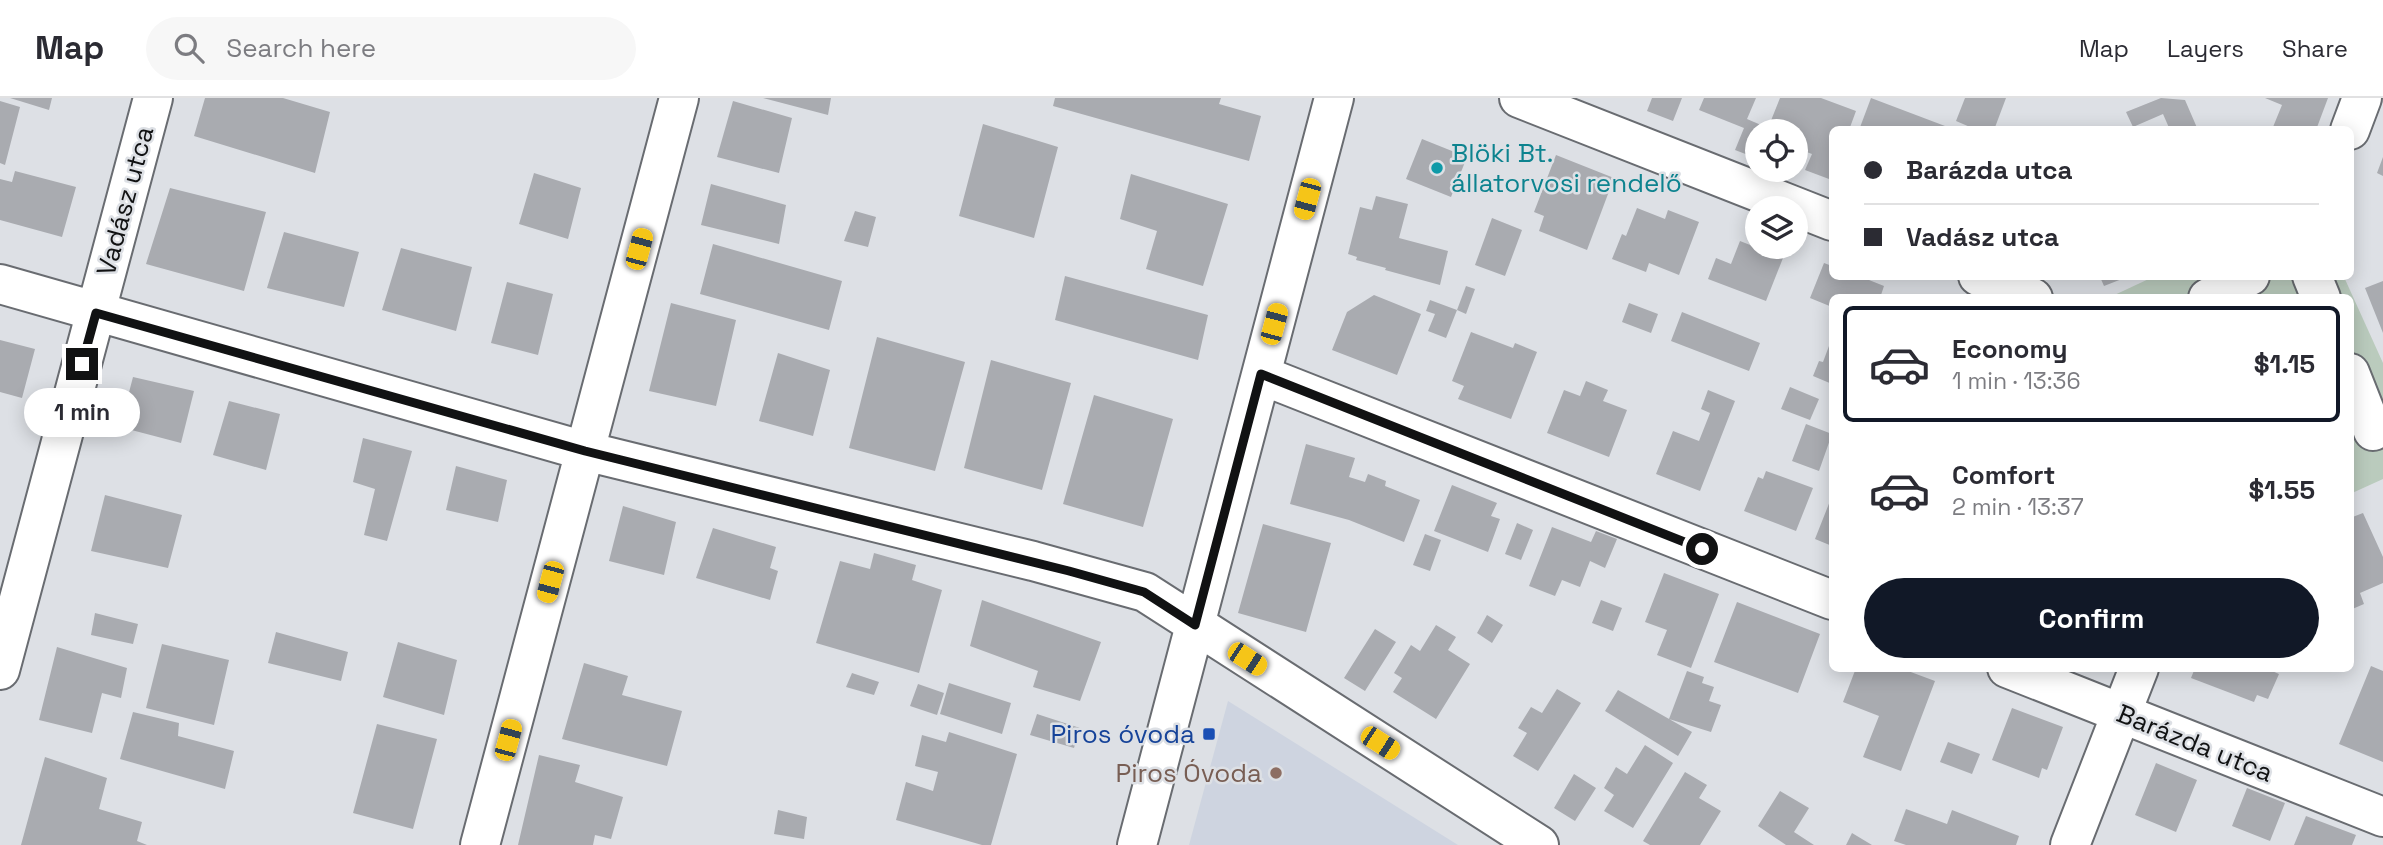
<!DOCTYPE html>
<html lang="en">
<head>
<meta charset="utf-8">
<style>
	body { margin:0; font-family:"Space Grotesk",sans-serif; background:#f7f7f7; color:#2b2b33; height:100vh; display:flex; flex-direction:column; font-size:26px; white-space:nowrap }
	* { box-sizing:border-box; margin:0 }
	p { font-size:23px; color:#7c7c81 }
	.icon { flex:none; width:38px; height:38px; fill:none; stroke:currentColor; stroke-width:2; stroke-linecap:round; stroke-linejoin:round }
	.map { position:relative; flex:1; overflow:hidden }
	.side { position:absolute; left:1829px; top:196px; width:525px; height:378px; display:flex; flex-direction:column; background:#fff; border-radius:10px; box-shadow:0 4px 18px #0003 }
	.side>* { flex:none }
	.guide { position:absolute; left:1829px; top:28px; width:525px; height:154px; border-radius:10px; box-shadow:0 4px 18px #0003; display:grid; align-content:center; height:154px; padding:0 35px; background:#fff }
	.tools { position:absolute; left:1745px; top:21px; display:grid; gap:14px }
	.tools a { display:grid; place-items:center; width:63px; height:63px; border-radius:50%; background:#fff; box-shadow:0 4px 18px #0003; font-size:35px }
	.end { position:absolute; width:32px; height:32px; margin:-16px; border:9px solid #111213; background:#fff; box-shadow:0 0 0 4px #fff }
	.from { border-radius:50% }
	.bubble { position:absolute; height:49px; border-radius:24px; background:#fff; box-shadow:0 4px 18px #0003; font-size:23px; font-weight:700; line-height:49px; text-align:center }
	.car { position:absolute; width:21px; height:42px; margin:-21px -10px; border-radius:9px; box-shadow:0 0 5px 2px #0007; background:linear-gradient(#f5c518 24%,#345 0 40%,#f5c518 0 76%,#345 0 86%,#f5c518 0) }
	.guide b { display:flex; align-items:center; gap:24px; height:66px; font-size:26px }
	.guide b+b { border-top:2px solid #e1e1e2 }
	.guide i { width:18px; height:18px; background:#2b2b33 }
	ul { padding:12px 0 0; list-style:none }
	li { display:flex; align-items:center; gap:21px; height:116px; margin:0 14px 10px; padding:0 21px; border:4px solid transparent; border-radius:10px }
	li div { flex:1 }
	li b { display:block; font-size:26px }
	li em { font-style:normal; font-weight:700 }
	li.current { border-color:#111827 }
	li>.icon { width:63px; height:63px; stroke-width:1.5 }
	.primary-button { display:flex; gap:14px; margin-top:auto; padding:14px 35px }
	.primary-button a { flex:1; height:80px; border-radius:42px; background:#111827; color:#fff; font-size:28px; font-weight:700; line-height:80px; text-align:center }
	header { display:flex; align-items:center; gap:42px; box-sizing:border-box; height:98px; padding:0 35px; background:#fff; border-bottom:2px solid #e1e1e2 }
	header strong { font-size:33px }
	nav { display:flex; gap:38px; margin-inline-start:auto; font-size:24px }
	.search { width:490px; height:63px; background:#f7f7f7; display:flex; align-items:center; gap:18px; box-sizing:border-box; padding:0 24px; border-radius:38px; color:#7c7c81; font-size:26px }
	.map>svg:first-child { display:block }
	.built { fill:#ced4e0 }
	.green { fill:#bacbbd }
	.building { fill:#a9abb0 }
	.lines { fill:none; stroke-linecap:round; stroke-linejoin:round }
	.minor-casing { stroke:#696c71; stroke-width:42 }
	.minor { stroke:#fff; stroke-width:38 }
	.route { stroke:#111213; stroke-width:9 }
	.culture-dot { fill:#0f9aa8; stroke:#dde0e5; stroke-width:2.5 }
	.transit-dot { fill:#1a4fb4; stroke:#dde0e5; stroke-width:2.5 }
	.education-dot { fill:#8d6e63; stroke:#dde0e5; stroke-width:2.5 }
	.labels { text-anchor:middle; stroke-width:5; stroke-linejoin:round; paint-order:stroke }
	.culture-label { font-size:26px; fill:#0d838f; stroke:#dde0e5; text-anchor:start }
	.street-label { font-size:26px; fill:#111213; stroke:#dde0e5 }
	.transit-label { font-size:26px; fill:#164399; stroke:#dde0e5; text-anchor:end }
	.education-label { font-size:26px; fill:#785e54; stroke:#dde0e5; text-anchor:end }
</style>
</head>
<body>
<header>
<strong>Map</strong>
<div class="search"><svg class="icon" aria-label="search" viewBox="0 0 24 24"><circle cx="10" cy="10" r="6"/><path d="M15 15l6 6"/></svg>Search here</div>
<nav><a>Map</a><a>Layers</a><a>Share</a></nav>
</header>
<div class="map">
<svg width="2383" height="747" viewBox="0 0 2383 747">
	<rect width="100%" height="100%" fill="#dde0e5"/>
	<path class="built" d="M 1228,603 L 1458,747 L 1189,747 Z"/>
	<path class="green" d="M 2153,179 L 2344,179 L 2383,265 L 2383,381 L 2350,396 L 2350,200 L 2108,200 Z"/>
	<path class="building" d="M 10,0 L 52,0 L 49,12 Z
		M 205,0 L 283,0 L 330,14 L 315,75 L 194,38 Z
		M 763,0 L 831,0 L 828,17 Z
		M 1055,0 L 1221,0 L 1219,6 L 1261,18 L 1249,63 L 1053,8 Z
		M 1652,0 L 1682,0 L 1673,23 L 1647,13 Z
		M 1704,0 L 1756,0 L 1747,21 L 1768,30 L 1780,0 L 1821,0 L 1856,13 L 1849,32 L 1832,32 L 1832,73 L 1829,81 L 1805,72 L 1812,56 L 1796,50 L 1796,33 L 1757,33 L 1756,60 L 1735,52 L 1744,30 L 1699,12 Z
		M 1871,0 L 1945,28 L 1944,32 L 1859,32 Z
		M 1965,0 L 2006,0 L 1994,32 L 1977,32 L 1956,23 Z
		M 2161,0 L 2185,2 L 2198,32 L 2170,32 L 2163,16 L 2133,29 L 2126,14 Z
		M 2265,0 L 2328,0 L 2316,32 L 2278,32 L 2273,29 L 2282,7 Z
		M 0,3 L 20,9 L 5,67 L 0,65 Z
		M 733,3 L 792,20 L 779,75 L 717,59 Z
		M 983,26 L 1058,49 L 1034,140 L 959,118 Z
		M 1422,41 L 1467,59 L 1451,99 L 1406,81 Z
		M 1556,57 L 1614,80 L 1587,152 L 1539,133 L 1544,118 L 1534,114 Z
		M 2383,59 L 2383,78 L 2377,75 Z
		M 15,73 L 76,89 L 62,139 L 0,122 L 0,81 L 12,84 Z
		M 534,75 L 581,90 L 568,141 L 519,126 Z
		M 1131,76 L 1228,106 L 1203,188 L 1146,171 L 1157,133 L 1120,121 Z
		M 711,86 L 786,107 L 779,146 L 701,127 Z
		M 170,90 L 266,114 L 244,193 L 146,166 Z
		M 1376,98 L 1408,106 L 1399,140 L 1448,153 L 1440,187 L 1385,172 L 1386,170 L 1356,162 L 1357,159 L 1348,156 L 1360,109 L 1372,112 Z
		M 1637,110 L 1665,121 L 1668,112 L 1699,124 L 1679,177 L 1649,165 L 1646,174 L 1612,161 L 1622,136 L 1626,138 Z
		M 855,113 L 876,119 L 868,149 L 844,143 Z
		M 1492,120 L 1522,132 L 1505,178 L 1475,167 Z
		M 284,134 L 359,154 L 344,209 L 267,190 Z
		M 1740,143 L 1783,160 L 1766,203 L 1708,181 L 1716,160 L 1731,166 Z
		M 713,146 L 842,183 L 829,232 L 700,196 Z
		M 401,150 L 472,169 L 456,233 L 382,212 Z
		M 1824,165 L 1832,168 L 1832,178 L 1859,178 L 1884,188 L 1880,200 L 1832,200 L 1832,209 L 1810,200 Z
		M 1065,178 L 1208,217 L 1198,262 L 1055,222 Z
		M 2100,179 L 2127,179 L 2104,188 Z
		M 2383,183 L 2383,235 L 2365,190 Z
		M 507,184 L 553,196 L 538,257 L 491,245 Z
		M 1466,188 L 1475,191 L 1466,216 L 1457,212 Z
		M 1374,197 L 1421,216 L 1397,277 L 1332,252 L 1347,214 Z
		M 1430,202 L 1457,212 L 1446,240 L 1428,233 L 1435,216 L 1426,213 Z
		M 671,205 L 736,222 L 716,308 L 649,293 Z
		M 1629,205 L 1658,216 L 1651,235 L 1622,224 Z
		M 1682,214 L 1760,245 L 1749,273 L 1671,243 Z
		M 1471,234 L 1513,250 L 1515,245 L 1537,254 L 1511,321 L 1458,301 L 1464,288 L 1452,283 Z
		M 877,239 L 965,264 L 935,373 L 849,350 Z
		M 1832,240 L 1832,286 L 1813,278 L 1819,263 L 1823,264 Z
		M 0,242 L 35,251 L 22,300 L 0,294 Z
		M 778,255 L 830,272 L 813,338 L 759,323 Z
		M 991,262 L 1071,285 L 1042,392 L 964,370 Z
		M 133,279 L 194,293 L 181,345 L 120,329 Z
		M 1586,283 L 1608,292 L 1603,303 L 1627,312 L 1609,359 L 1547,335 L 1564,292 L 1580,298 Z
		M 1790,289 L 1819,301 L 1810,322 L 1781,311 Z
		M 1708,292 L 1735,303 L 1700,393 L 1656,376 L 1673,333 L 1699,343 L 1710,315 L 1701,311 Z
		M 1094,297 L 1173,321 L 1143,429 L 1063,406 Z
		M 229,303 L 280,316 L 266,372 L 213,357 Z
		M 1806,326 L 1832,336 L 1819,373 L 1792,363 Z
		M 363,340 L 412,353 L 387,443 L 364,437 L 375,391 L 353,384 Z
		M 1306,346 L 1355,360 L 1349,379 L 1365,384 L 1368,376 L 1386,383 L 1385,388 L 1420,402 L 1404,444 L 1349,422 L 1290,406 Z
		M 456,368 L 507,382 L 498,424 L 446,412 Z
		M 1766,373 L 1813,390 L 1796,433 L 1744,413 L 1758,379 L 1763,381 Z
		M 1452,387 L 1497,405 L 1491,418 L 1500,421 L 1488,454 L 1434,433 Z
		M 105,397 L 182,417 L 168,470 L 91,453 Z
		M 1832,398 L 1832,448 L 1815,441 Z
		M 623,408 L 676,424 L 664,477 L 609,463 Z
		M 2363,415 L 2383,459 L 2383,485 L 2360,495 L 2364,506 L 2350,512 L 2350,420 Z
		M 1517,425 L 1533,432 L 1521,462 L 1505,456 Z
		M 1263,426 L 1331,445 L 1306,534 L 1238,515 Z
		M 1552,429 L 1591,444 L 1596,433 L 1617,441 L 1605,470 L 1590,463 L 1580,489 L 1562,482 L 1555,498 L 1529,488 Z
		M 713,430 L 776,449 L 770,470 L 778,473 L 770,502 L 696,480 Z
		M 1425,436 L 1441,442 L 1430,473 L 1413,467 Z
		M 874,455 L 916,467 L 912,482 L 942,492 L 919,575 L 816,545 L 840,463 L 870,471 Z
		M 1664,475 L 1719,496 L 1691,570 L 1657,557 L 1667,532 L 1645,524 Z
		M 982,502 L 1101,544 L 1080,603 L 1033,589 L 1038,573 L 970,548 Z
		M 1601,502 L 1622,510 L 1613,533 L 1592,525 Z
		M 1737,504 L 1820,536 L 1798,595 L 1714,564 Z
		M 95,515 L 138,526 L 133,546 L 91,537 Z
		M 1487,517 L 1503,527 L 1492,545 L 1477,535 Z
		M 1436,527 L 1456,539 L 1448,552 L 1470,566 L 1436,621 L 1393,594 L 1402,580 L 1394,575 L 1411,547 L 1420,553 Z
		M 1375,531 L 1396,544 L 1365,593 L 1344,580 Z
		M 276,534 L 348,554 L 341,583 L 268,565 Z
		M 398,544 L 457,562 L 444,617 L 383,599 Z
		M 162,546 L 229,562 L 214,627 L 146,610 Z
		M 57,549 L 127,570 L 121,600 L 102,595 L 92,635 L 39,622 Z
		M 584,565 L 628,578 L 622,597 L 682,613 L 667,668 L 562,641 Z
		M 2371,568 L 2383,573 L 2383,664 L 2339,646 Z
		M 1856,570 L 1900,570 L 1935,583 L 1901,673 L 1863,659 L 1879,618 L 1843,604 Z
		M 2195,570 L 2265,570 L 2279,576 L 2268,601 L 2257,597 L 2254,604 L 2191,580 Z
		M 1687,573 L 1704,579 L 1702,585 L 1714,589 L 1709,603 L 1721,607 L 1711,634 L 1669,621 Z
		M 852,575 L 879,584 L 874,597 L 846,589 Z
		M 949,585 L 1011,605 L 1002,636 L 940,616 Z
		M 918,586 L 944,595 L 937,617 L 910,608 Z
		M 1557,591 L 1581,605 L 1538,673 L 1513,658 L 1527,635 L 1518,630 L 1531,609 L 1542,615 Z
		M 1618,592 L 1692,634 L 1678,658 L 1605,613 Z
		M 2012,610 L 2063,629 L 2047,672 L 2042,670 L 2039,680 L 1992,662 Z
		M 133,614 L 179,625 L 178,638 L 234,653 L 225,691 L 120,661 Z
		M 1037,616 L 1080,630 L 1074,650 L 1030,637 Z
		M 377,626 L 437,641 L 413,731 L 353,715 Z
		M 949,634 L 1017,656 L 991,747 L 982,747 L 896,722 L 906,684 L 933,693 L 938,674 L 915,668 L 922,637 L 946,644 Z
		M 1948,644 L 1980,656 L 1972,676 L 1940,664 Z
		M 1645,647 L 1673,665 L 1633,730 L 1604,713 L 1614,697 L 1604,690 L 1616,669 L 1627,676 Z
		M 539,657 L 580,667 L 575,684 L 623,699 L 611,741 L 595,737 L 593,747 L 518,747 Z
		M 45,659 L 107,680 L 99,711 L 142,724 L 137,743 L 147,747 L 21,747 Z
		M 2156,665 L 2197,682 L 2176,734 L 2135,717 Z
		M 1685,674 L 1707,687 L 1699,700 L 1721,713 L 1700,747 L 1650,747 L 1643,743 Z
		M 1574,676 L 1596,690 L 1575,723 L 1554,710 Z
		M 2247,690 L 2285,705 L 2270,743 L 2232,728 Z
		M 1780,693 L 1809,710 L 1794,734 L 1814,747 L 1786,747 L 1758,728 Z
		M 1906,711 L 1947,726 L 1952,712 L 2019,738 L 2016,747 L 1906,747 L 1894,743 Z
		M 778,712 L 807,719 L 804,741 L 774,736 Z
		M 2306,718 L 2356,737 L 2352,747 L 2294,747 Z
		M 1852,735 L 1872,747 L 1846,747 Z"/>
	<g class="lines">
		<defs>
			<path id="minor" d="M 1519,0 L 1832,123
				M 2350,32 L 2362,0
				M 1978,178 L 2033,200
				M 2312,178 L 2321,200
				M 0,186 L 585,353 L 1033,463 L 1145,494 L 1539,747
				M 2208,200 L 2250,178
				M 2350,275 L 2373,333
				M 1261,277 L 1832,502
				M 2007,570 L 2383,719
				M 0,572 L 153,0
				M 480,747 L 679,0
				M 1137,747 L 1334,0
				M 2070,747 L 2139,570"/>
		</defs>
		<use href="#minor" class="minor-casing"/>
		<use href="#minor" class="minor"/>
	</g>
	<g class="lines">
		<path class="route" d="M 82,266 L 96,215 L 585,353 L 1069,473 L 1144,494 L 1195,527 L 1261,276 L 1702,451"/>
	</g>
	<circle class="culture-dot" cx="1437" cy="70" r="7"/>
	<rect class="transit-dot" x="1202" y="629" width="14" height="14" rx="3.5"/>
	<circle class="education-dot" cx="1276" cy="675" r="7"/>
	<g class="labels">
		<g class="culture-label">
			<text x="1451" y="64">Blöki Bt.<tspan x="1451" dy="30">állatorvosi rendelő</tspan></text>
		</g>
		<g class="street-label">
			<text transform="translate(125 103) rotate(-75)" y="9">Vadász utca</text>
			<text transform="translate(2195 645) rotate(22)" y="9">Barázda utca</text>
		</g>
		<g class="transit-label">
			<text x="1195" y="645">Piros óvoda</text>
		</g>
		<g class="education-label">
			<text x="1262" y="684">Piros Óvoda</text>
		</g>
	</g>
</svg>
<div class="tools">
<a><svg class="icon" aria-label="locate" viewBox="0 0 24 24"><circle cx="12" cy="12" r="6"/><path d="M12 2v4M12 18v4M2 12h4M18 12h4"/></svg></a>
<a><svg class="icon" aria-label="layers" viewBox="0 0 24 24"><path d="M12 4l9 5-9 5-9-5zM3 14l9 5 9-5"/></svg></a>
</div>
<i class="end from" style="left:1702px;top:451px"></i>
<i class="end" style="left:82px;top:266px"></i>
<div class="bubble" style="left:24px;top:290px;width:116px">1 min</div>
<i class="car" style="left:1307px;top:101px;rotate:195deg"></i>
<i class="car" style="left:639px;top:151px;rotate:15deg"></i>
<i class="car" style="left:1274px;top:226px;rotate:15deg"></i>
<i class="car" style="left:550px;top:484px;rotate:195deg"></i>
<i class="car" style="left:1247px;top:561px;rotate:123deg"></i>
<i class="car" style="left:508px;top:642px;rotate:15deg"></i>
<i class="car" style="left:1380px;top:645px;rotate:123deg"></i>
<div class="guide">
<b><i class="from"></i>Barázda utca</b>
<b><i></i>Vadász utca</b>
</div>
<section class="side">
<ul>
<li class="current"><svg class="icon" aria-label="car" viewBox="0 0 24 24"><path d="M5 17H2v-5l4-1 3-4h7l3 4 3 1v5h-3M9 17h6M6 11h13"/><circle cx="7" cy="17" r="2"/><circle cx="17" cy="17" r="2"/></svg><div><b>Economy</b><p>1 min · 13:36</p></div><em>$1.15</em></li>
<li><svg class="icon" aria-label="car" viewBox="0 0 24 24"><path d="M5 17H2v-5l4-1 3-4h7l3 4 3 1v5h-3M9 17h6M6 11h13"/><circle cx="7" cy="17" r="2"/><circle cx="17" cy="17" r="2"/></svg><div><b>Comfort</b><p>2 min · 13:37</p></div><em>$1.55</em></li>
</ul>
<div class="primary-button"><a>Confirm</a></div>
</section>
</div>
</body>
</html>
